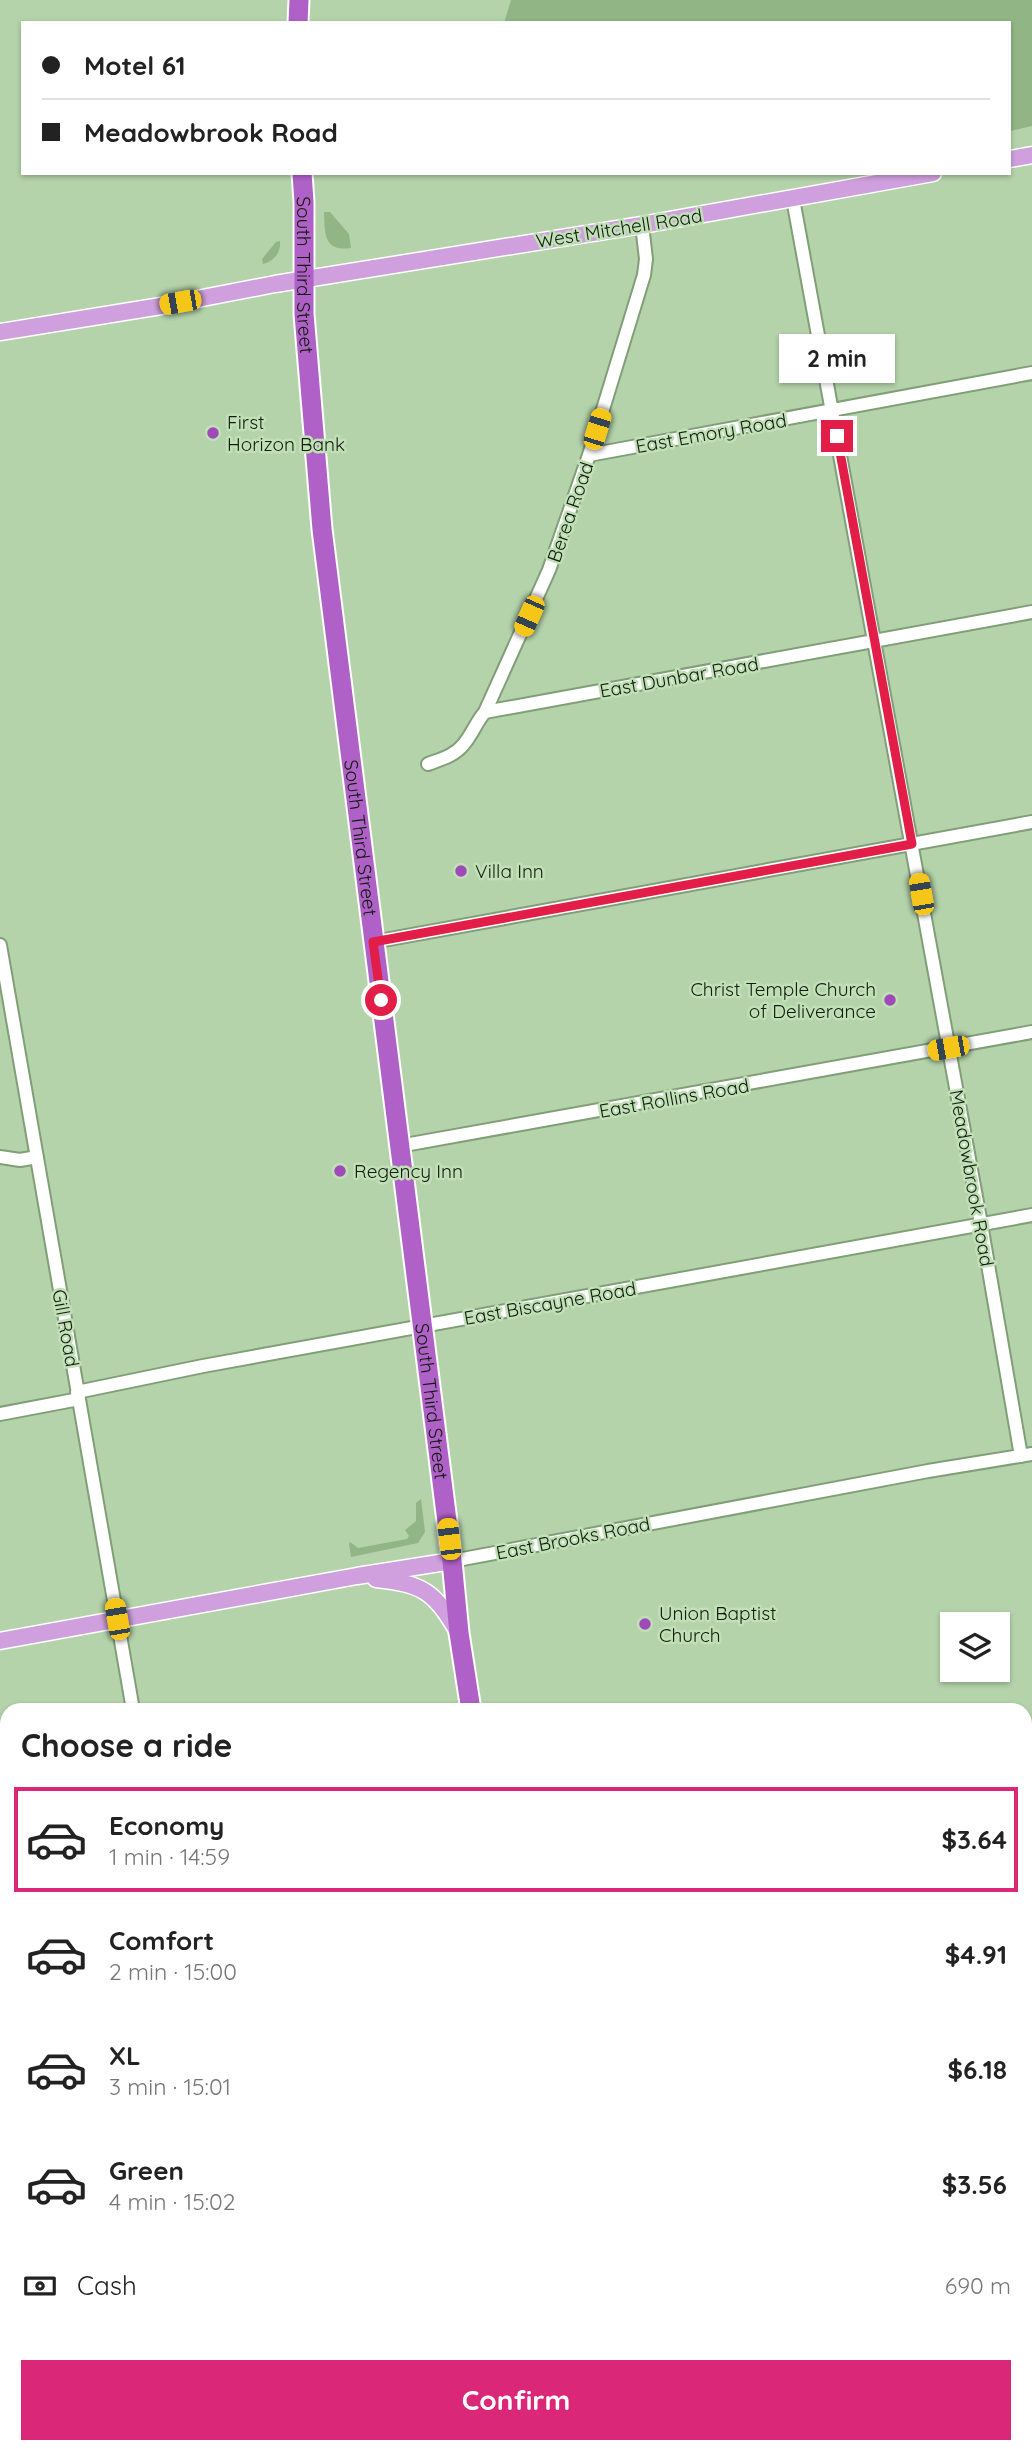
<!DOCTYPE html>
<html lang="en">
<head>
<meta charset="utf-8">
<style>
	body { margin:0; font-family:Quicksand,sans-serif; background:#f6f6f6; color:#222; height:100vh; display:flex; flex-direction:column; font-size:26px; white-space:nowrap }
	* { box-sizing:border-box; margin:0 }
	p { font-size:23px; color:#767676 }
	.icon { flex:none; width:38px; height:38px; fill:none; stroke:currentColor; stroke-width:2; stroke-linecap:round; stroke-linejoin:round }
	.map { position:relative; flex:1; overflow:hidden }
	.sheet { position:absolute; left:0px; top:1703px; width:1032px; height:751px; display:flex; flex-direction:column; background:#fff; border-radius:21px 21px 0 0; box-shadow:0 2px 5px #0004 }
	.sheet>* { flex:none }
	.banner { position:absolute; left:21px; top:21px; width:990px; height:154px; border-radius:0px; box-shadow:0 2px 5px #0004; display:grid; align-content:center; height:154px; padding:0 21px; background:#fff }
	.fabs { position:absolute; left:940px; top:1612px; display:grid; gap:14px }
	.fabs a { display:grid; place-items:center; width:70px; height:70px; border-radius:0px; background:#fff; box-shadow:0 2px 5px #0004; font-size:35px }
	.end { position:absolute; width:32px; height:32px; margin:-16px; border:9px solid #e11d48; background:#fff; box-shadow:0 0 0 4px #fff }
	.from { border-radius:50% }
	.bubble { position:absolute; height:49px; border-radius:0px; background:#fff; box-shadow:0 2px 5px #0004; font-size:23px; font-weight:700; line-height:49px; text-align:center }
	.car { position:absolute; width:21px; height:42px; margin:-21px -10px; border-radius:9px; box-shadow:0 0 5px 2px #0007; background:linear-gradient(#f5c518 24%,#345 0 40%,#f5c518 0 76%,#345 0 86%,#f5c518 0) }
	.banner b { display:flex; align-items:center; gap:24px; height:66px; font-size:26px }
	.banner b+b { border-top:2px solid #e0e0e0 }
	.banner i { width:18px; height:18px; background:#222 }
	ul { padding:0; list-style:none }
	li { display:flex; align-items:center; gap:21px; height:105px; margin:0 14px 10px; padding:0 7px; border:4px solid transparent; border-radius:0px }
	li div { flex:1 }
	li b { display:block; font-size:26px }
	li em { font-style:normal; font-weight:700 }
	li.current { border-color:#db2777 }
	li>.icon { width:63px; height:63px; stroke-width:1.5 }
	h2 { padding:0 21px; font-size:32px; line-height:84px }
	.pay { display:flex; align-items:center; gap:18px; height:77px; padding:0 21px; font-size:26px }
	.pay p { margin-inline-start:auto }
	.button { display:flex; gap:14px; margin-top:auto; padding:14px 21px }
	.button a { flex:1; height:80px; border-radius:0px; background:#db2777; color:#fff; font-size:28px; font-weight:700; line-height:80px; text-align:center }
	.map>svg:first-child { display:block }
	.built { fill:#a5c89a }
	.green { fill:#91b585 }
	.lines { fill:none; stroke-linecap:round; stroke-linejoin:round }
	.minor-casing { stroke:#819e78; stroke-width:16 }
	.major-casing { stroke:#fff; stroke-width:19 }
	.highway-casing { stroke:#fff; stroke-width:23 }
	.minor { stroke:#fff; stroke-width:12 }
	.major { stroke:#cfa0dd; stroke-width:16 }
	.highway { stroke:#af61c7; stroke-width:19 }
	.route { stroke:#e11d48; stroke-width:9 }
	.poi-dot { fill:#9f4ab8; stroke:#c1e0b7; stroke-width:2.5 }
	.labels { text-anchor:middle; stroke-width:5; stroke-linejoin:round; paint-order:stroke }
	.street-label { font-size:19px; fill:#111c0d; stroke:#c1e0b7 }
	.poi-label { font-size:19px; fill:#111c0d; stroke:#c1e0b7; text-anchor:start }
</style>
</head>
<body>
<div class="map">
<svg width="1032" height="2452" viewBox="0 0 1032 2452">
	<rect width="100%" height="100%" fill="#b4d3aa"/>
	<path class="built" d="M 7,2153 L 7,2446 L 255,2446 L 256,2452 L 0,2452 L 0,2155 Z"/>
	<path class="green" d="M 511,0 L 1032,0 L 1032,126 L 1010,131 L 1010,23 L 504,23 Z
		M 324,212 L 330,212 L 349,234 L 351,248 C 323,252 325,233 324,212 Z
		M 280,241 C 281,253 274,261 263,264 L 262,259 L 276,242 Z
		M 421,1499 L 425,1532 L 418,1543 L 351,1557 L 349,1544 L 350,1542 L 358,1548 L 407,1539 L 409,1536 L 405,1530 L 416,1521 L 416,1503 Z
		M 1032,2331 L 1032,2452 L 661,2452 L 659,2447 L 1026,2446 L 1026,2332 Z"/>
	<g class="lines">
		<defs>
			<path id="minor" d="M 793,199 L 981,1224 L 1021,1456
				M 589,455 L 1032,373
				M 485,712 L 1032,612
				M 428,764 C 441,759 454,756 463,745 C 472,735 476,722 485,712 L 549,570 L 589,455 L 644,275 L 646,259 L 642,225
				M 373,942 L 1032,822
				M 0,945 L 133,1710
				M 399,1146 L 1032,1032
				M 0,1157 L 20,1160 L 37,1157
				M 77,1392 L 203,1366 L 1032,1215
				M 0,1414 L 79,1399
				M 452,1561 L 928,1471 L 1032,1454
				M 1026,1902 L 1032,1939
				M 261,2446 L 262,2452"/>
			<path id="major" d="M 1010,159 L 1032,155
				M 0,332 L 161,306 L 275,284 L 642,225 L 933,173
				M 376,1579 C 423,1584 434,1591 458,1632
				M 0,1641 L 357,1576 L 452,1561
				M 1026,2006 L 1032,2005"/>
			<g id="highway">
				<path d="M 298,23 L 299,0"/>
				<path id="s1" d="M 302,173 L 304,202 L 304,314 L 322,529 L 452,1561 L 459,1633 L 471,1710"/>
				<path d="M 564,2446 L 565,2452"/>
			</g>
		</defs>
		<use href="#minor" class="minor-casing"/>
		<use href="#major" class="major-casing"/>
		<use href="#highway" class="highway-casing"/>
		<use href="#minor" class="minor"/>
		<use href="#major" class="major"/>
		<use href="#highway" class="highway"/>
	</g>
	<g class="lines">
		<path class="route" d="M 381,1000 L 373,942 L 912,844 L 837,436"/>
	</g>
	<g class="poi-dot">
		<circle cx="213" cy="433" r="7"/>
		<circle cx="461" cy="871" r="7"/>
		<circle cx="890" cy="1000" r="7"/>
		<circle cx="340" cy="1171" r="7"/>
		<circle cx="645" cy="1624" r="7"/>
	</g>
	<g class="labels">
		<g class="street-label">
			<text transform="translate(619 228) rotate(-9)" y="7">West Mitchell Road</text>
			<text dy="7" stroke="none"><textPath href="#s1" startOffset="102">South Third Street</textPath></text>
			<text transform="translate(711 433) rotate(-10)" y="7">East Emory Road</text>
			<text transform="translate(570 512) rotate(-71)" y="7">Berea Road</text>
			<text transform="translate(679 677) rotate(-10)" y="7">East Dunbar Road</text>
			<text dy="7" stroke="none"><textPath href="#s1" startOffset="668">South Third Street</textPath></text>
			<text transform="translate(674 1098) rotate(-10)" y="7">East Rollins Road</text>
			<text transform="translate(972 1178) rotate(80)" y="7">Meadowbrook Road</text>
			<text transform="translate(550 1303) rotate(-10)" y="7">East Biscayne Road</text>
			<text transform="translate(66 1328) rotate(80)" y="7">Gill Road</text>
			<text dy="7" stroke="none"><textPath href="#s1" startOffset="1236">South Third Street</textPath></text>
			<text transform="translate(573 1538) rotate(-11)" y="7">East Brooks Road</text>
		</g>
		<g class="poi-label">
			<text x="227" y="429">First<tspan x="227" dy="22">Horizon Bank</tspan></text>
			<text x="475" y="878">Villa Inn</text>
			<text x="876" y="996" text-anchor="end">Christ Temple Church<tspan x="876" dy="22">of Deliverance</tspan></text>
			<text x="354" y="1178">Regency Inn</text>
			<text x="659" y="1620">Union Baptist<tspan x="659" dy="22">Church</tspan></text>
		</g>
	</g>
</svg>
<div class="fabs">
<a><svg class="icon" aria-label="layers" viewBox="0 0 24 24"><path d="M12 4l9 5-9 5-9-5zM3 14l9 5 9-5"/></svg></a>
</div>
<i class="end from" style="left:381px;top:1000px"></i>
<i class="end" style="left:837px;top:436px"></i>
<div class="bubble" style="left:779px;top:334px;width:116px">2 min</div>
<i class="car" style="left:180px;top:302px;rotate:260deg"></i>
<i class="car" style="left:597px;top:429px;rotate:17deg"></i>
<i class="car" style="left:529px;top:616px;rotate:204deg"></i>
<i class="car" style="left:921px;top:894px;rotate:350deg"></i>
<i class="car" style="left:948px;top:1048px;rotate:260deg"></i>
<i class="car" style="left:449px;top:1539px;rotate:353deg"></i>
<i class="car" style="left:117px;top:1619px;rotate:350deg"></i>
<div class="banner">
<b><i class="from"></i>Motel 61</b>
<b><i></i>Meadowbrook Road</b>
</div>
<section class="sheet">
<h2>Choose a ride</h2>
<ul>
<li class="current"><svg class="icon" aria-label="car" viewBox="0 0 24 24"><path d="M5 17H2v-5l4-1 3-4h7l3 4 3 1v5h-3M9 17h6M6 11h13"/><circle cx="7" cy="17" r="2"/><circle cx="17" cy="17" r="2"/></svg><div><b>Economy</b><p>1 min · 14:59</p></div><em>$3.64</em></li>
<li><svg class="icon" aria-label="car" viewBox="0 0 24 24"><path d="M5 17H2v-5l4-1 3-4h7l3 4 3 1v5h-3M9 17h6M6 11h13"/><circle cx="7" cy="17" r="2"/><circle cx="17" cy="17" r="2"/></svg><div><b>Comfort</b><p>2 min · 15:00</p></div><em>$4.91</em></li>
<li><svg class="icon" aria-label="car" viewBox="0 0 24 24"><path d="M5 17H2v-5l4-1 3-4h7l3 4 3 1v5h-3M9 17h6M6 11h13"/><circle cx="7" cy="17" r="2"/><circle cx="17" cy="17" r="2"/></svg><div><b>XL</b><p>3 min · 15:01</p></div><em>$6.18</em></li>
<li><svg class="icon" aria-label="car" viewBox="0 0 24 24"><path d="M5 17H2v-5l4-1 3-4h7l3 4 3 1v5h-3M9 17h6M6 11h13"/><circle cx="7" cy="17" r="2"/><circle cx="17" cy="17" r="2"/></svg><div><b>Green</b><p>4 min · 15:02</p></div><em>$3.56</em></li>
</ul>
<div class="pay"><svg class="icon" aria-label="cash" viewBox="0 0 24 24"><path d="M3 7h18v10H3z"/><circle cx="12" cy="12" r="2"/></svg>Cash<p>690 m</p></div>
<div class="button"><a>Confirm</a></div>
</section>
</div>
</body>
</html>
